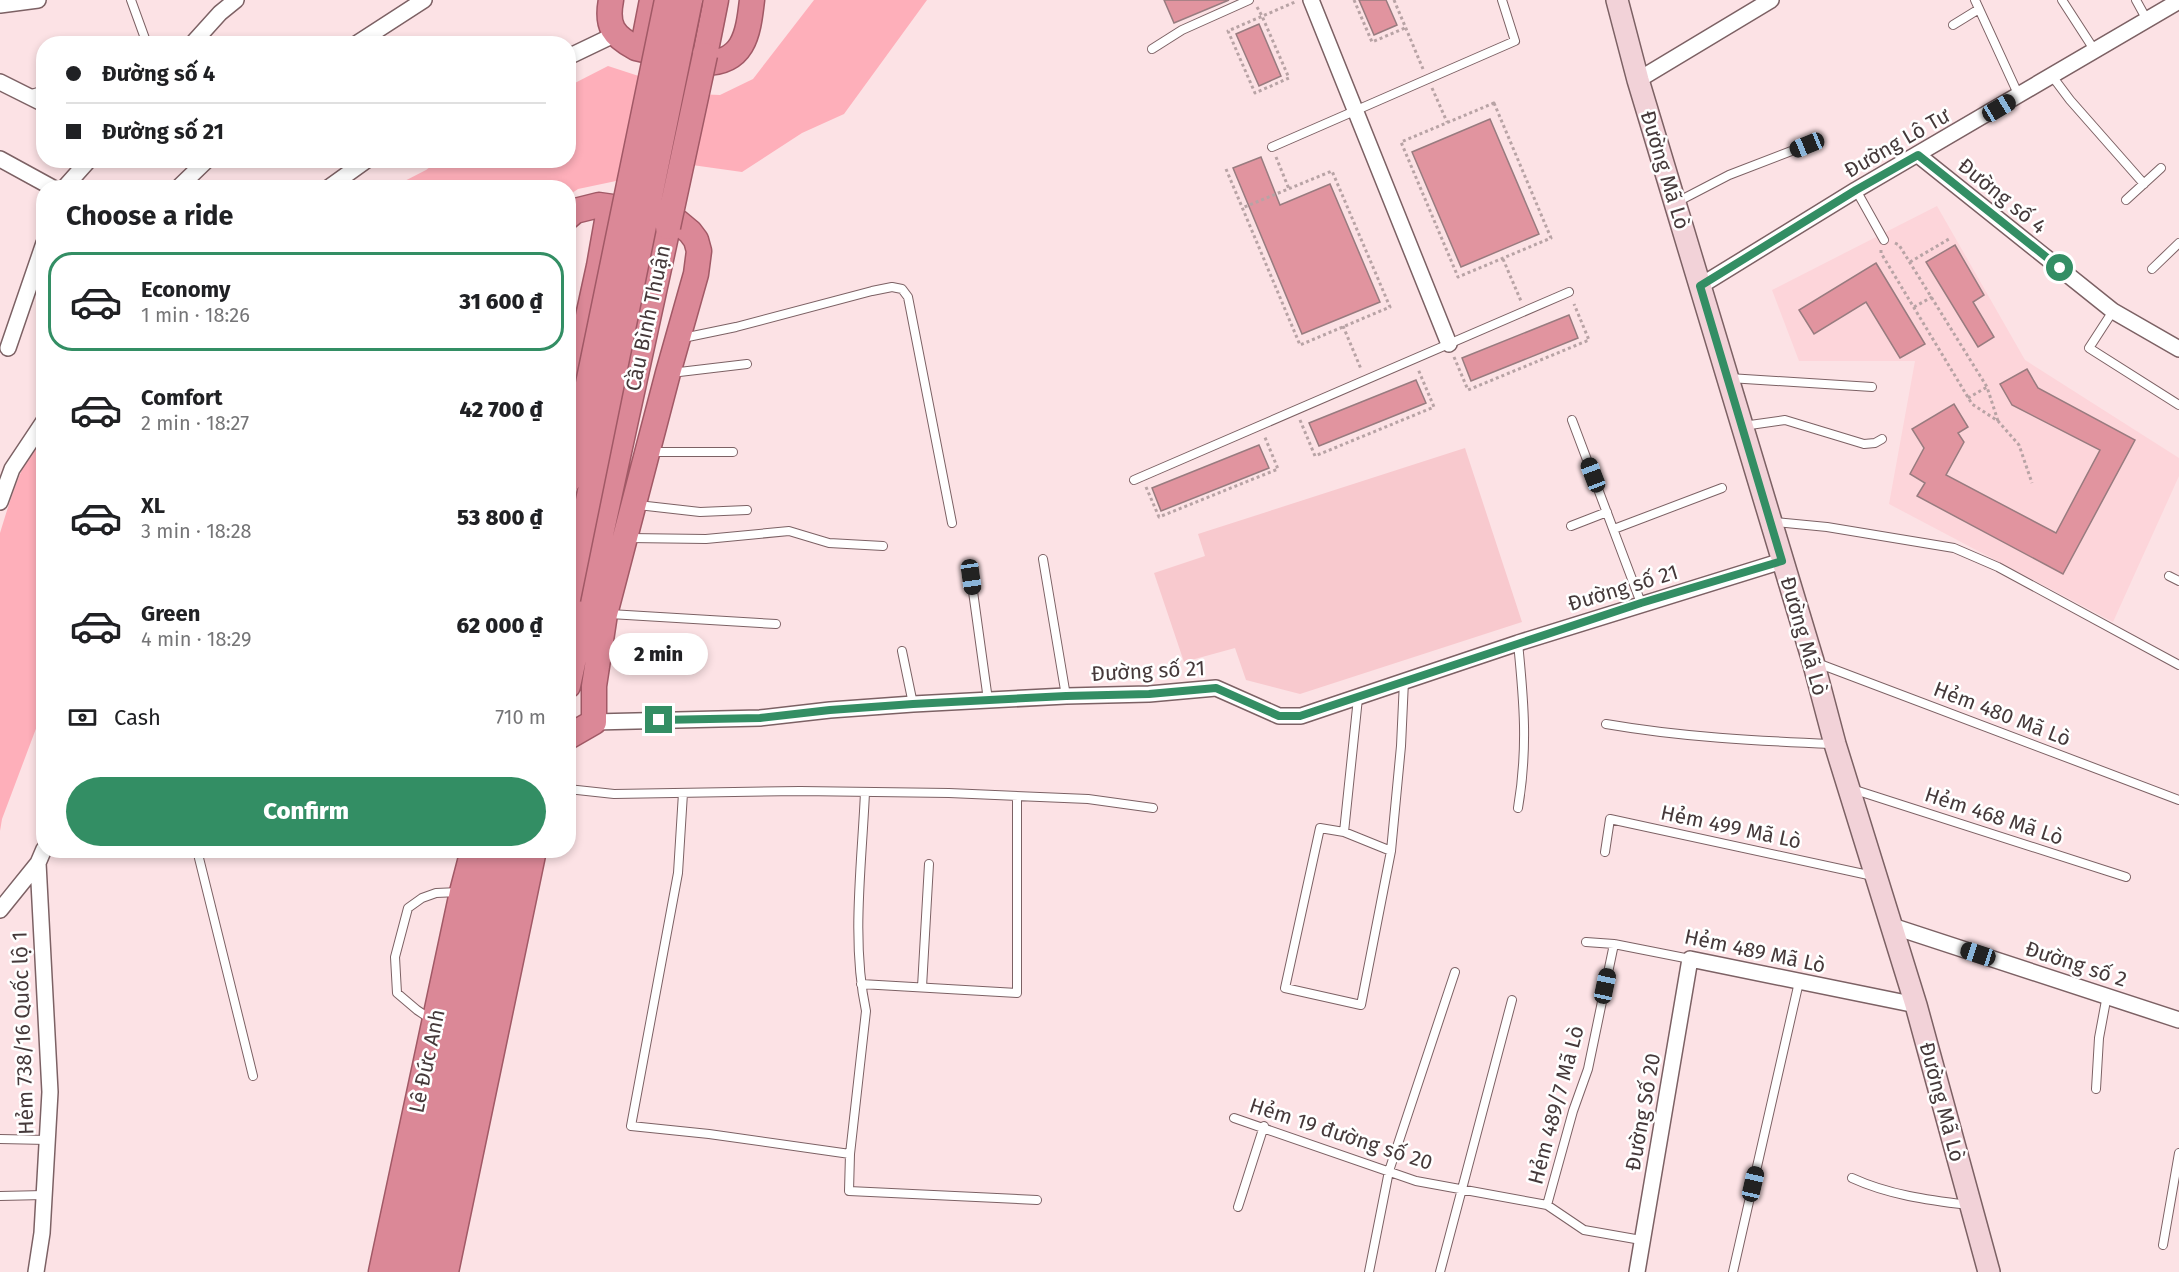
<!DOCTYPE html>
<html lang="en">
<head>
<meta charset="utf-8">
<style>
	body { margin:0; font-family:"Fira Sans",sans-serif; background:#f2f2f2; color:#202124; height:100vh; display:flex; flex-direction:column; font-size:22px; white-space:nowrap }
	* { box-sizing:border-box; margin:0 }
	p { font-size:20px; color:#757577 }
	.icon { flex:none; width:33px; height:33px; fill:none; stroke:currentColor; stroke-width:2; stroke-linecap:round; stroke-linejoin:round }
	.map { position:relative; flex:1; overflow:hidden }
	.side { position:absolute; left:36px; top:180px; width:540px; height:678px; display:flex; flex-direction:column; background:#fff; border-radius:24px; box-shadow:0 3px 9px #0003 }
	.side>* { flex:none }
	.banner { position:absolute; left:36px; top:36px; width:540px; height:132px; border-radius:24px; box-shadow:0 3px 9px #0003; display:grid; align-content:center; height:132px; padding:0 30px; background:#fff }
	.end { position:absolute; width:27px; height:27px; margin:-14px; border:8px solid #338e64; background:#fff; box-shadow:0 0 0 3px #fff }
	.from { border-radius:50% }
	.bubble { position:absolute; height:42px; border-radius:21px; background:#fff; box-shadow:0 3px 9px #0003; font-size:20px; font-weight:800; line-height:42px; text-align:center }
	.car { position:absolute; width:18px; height:36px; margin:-18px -9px; border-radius:8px; box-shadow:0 0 4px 2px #0007; background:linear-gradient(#222 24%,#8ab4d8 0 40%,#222 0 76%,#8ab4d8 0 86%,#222 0) }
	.banner b { display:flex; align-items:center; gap:21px; height:57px; font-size:22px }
	.banner b+b { border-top:2px solid #e0e0e0 }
	.banner i { width:15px; height:15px; background:#202124 }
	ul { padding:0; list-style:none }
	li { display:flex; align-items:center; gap:18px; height:99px; margin:0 12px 9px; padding:0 18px; border:3px solid transparent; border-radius:24px }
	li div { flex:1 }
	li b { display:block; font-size:22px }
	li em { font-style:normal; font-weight:800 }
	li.on { border-color:#338e64 }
	li>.icon { width:54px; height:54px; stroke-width:1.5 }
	h2 { padding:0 30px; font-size:27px; line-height:72px }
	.pay { display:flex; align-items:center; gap:15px; height:66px; padding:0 30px; font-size:22px }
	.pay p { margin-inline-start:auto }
	.action { display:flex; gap:12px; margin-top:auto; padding:12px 30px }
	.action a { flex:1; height:69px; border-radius:36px; background:#338e64; color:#fff; font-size:24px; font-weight:800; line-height:69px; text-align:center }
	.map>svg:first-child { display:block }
	.built { fill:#fdd5da }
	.green { fill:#f8c9ce }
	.water { fill:#feafba }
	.building { fill:#e1949f; stroke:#987b7f; stroke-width:1.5 }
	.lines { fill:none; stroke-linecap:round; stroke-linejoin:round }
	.service-casing { stroke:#7c6164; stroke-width:10 }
	.minor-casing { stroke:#7c6164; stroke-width:18 }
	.secondary-casing { stroke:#7c6164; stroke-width:24 }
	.trunk-casing { stroke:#a15966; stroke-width:27 }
	.path { stroke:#b8a3a5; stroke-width:3; stroke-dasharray:3 3; stroke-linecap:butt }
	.service { stroke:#fff; stroke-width:8 }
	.minor { stroke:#fff; stroke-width:15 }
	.secondary { stroke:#f2d2d8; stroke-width:21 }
	.trunk { stroke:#db8897; stroke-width:24 }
	.trunk-bridge-casing { stroke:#a15966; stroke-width:27; stroke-linecap:butt }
	.trunk-bridge { stroke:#db8897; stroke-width:24 }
	.route { stroke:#338e64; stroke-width:8 }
	.labels { text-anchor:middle; stroke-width:5; stroke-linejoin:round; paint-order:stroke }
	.street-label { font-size:21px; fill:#45393a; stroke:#fff }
</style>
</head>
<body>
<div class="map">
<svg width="2179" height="1272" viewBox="0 0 2179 1272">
	<rect width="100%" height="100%" fill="#fce2e5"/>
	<path class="built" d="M 1937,206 L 2025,360 L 2179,458 L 2179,476 L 2113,622 L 1889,504 L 1915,361 L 1799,361 L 1772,290 Z"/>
	<path class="green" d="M 1465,448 L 1522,622 L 1300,694 L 1246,680 L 1235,648 L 1184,662 L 1154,573 L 1205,556 L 1198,534 Z"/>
	<path class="water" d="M 814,0 L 927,0 L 844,114 L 802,133 L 742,172 L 692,165 L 578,189 L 569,195 L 568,188 L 391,188 L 426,170 L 438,161 L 568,160 L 569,86 L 608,66 L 694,94 L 720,95 L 753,79 Z
		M 43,432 L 43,710 L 2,819 L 0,831 L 0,533 C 11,497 21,463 43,432 Z"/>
	<path class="building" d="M 1164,0 L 1229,0 L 1174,23 Z
		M 1359,0 L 1386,0 L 1397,25 L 1374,35 Z
		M 1259,24 L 1281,76 L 1259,86 L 1236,34 Z
		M 1490,119 L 1539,234 L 1461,267 L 1412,152 Z
		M 1261,157 L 1280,205 L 1330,184 L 1380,302 L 1302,334 L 1233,168 Z
		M 1955,245 L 1984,295 L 1973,302 L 1994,337 L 1978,347 L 1926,262 Z
		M 1876,263 L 1925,344 L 1900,358 L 1866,302 L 1814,334 L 1799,310 Z
		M 1569,315 L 1578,338 L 1471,381 L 1462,358 Z
		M 2027,369 L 2038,388 L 2135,440 L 2063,574 L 1917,496 L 1925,483 L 1910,474 L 1924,448 L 1912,429 L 1954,404 L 1968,427 L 1958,433 L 1964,442 L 1946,475 L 2056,533 L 2100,450 L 2012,405 L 2000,384 Z
		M 1416,380 L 1426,403 L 1319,446 L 1309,423 Z
		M 1259,445 L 1269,468 L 1161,511 L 1152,488 Z"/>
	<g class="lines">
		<defs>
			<path id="service" d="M 131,0 L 147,44
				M 1975,0 L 2019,96
				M 2062,0 L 2095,51
				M 2136,0 L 2147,20
				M 1953,25 L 1979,9
				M 1152,49 L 1182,30 L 1249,0
				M 2052,76 L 2070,100 L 2144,184
				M 28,95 L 44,90
				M 1272,147 L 1515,41 L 1502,0
				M 1856,190 L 1884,240
				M 2126,200 L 2161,168
				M 1677,202 L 1729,175 L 1807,145
				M 2152,269 L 2179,243
				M 2113,311 L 2089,348 L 2179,405
				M 683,338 L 736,327 L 872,291 L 892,287 L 902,289 L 908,297 L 952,523
				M 671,373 L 747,364
				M 1729,378 L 1872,387
				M 1572,420 L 1641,603
				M 1743,426 L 1785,420 L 1864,444 L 1875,443 L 1882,439
				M 652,452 L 733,452
				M 1134,480 L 1569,292
				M 638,505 L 700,512 L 747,510
				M 1775,522 L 1827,527 L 1954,548 L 1998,567 L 2179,665
				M 1571,526 L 1607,512
				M 1614,529 L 1722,488
				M 629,538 L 706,539 L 789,531 L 829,543 L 883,546
				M 1043,559 L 1066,696
				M 2169,576 L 2179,581
				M 971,577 L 988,700
				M 610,614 L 776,624
				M 902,651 L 913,704
				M 1817,663 L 2179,800
				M 1606,724 C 1681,737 1757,741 1833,744
				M 568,789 L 614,794 L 800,791 L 949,793 L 1088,799 L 1153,808
				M 1852,789 L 2126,877
				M 865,792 C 862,863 851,941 866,1011 L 850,1154 L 849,1191 L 1037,1200
				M 683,793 L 678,873 L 631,1126 L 709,1134 L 850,1154
				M 1518,808 C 1528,749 1524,702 1518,643
				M 1344,832 L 1358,698
				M 197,850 L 253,1076
				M 1391,851 L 1344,832 L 1320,828 L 1285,988 L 1361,1005 L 1391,851 L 1401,746 L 1404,681
				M 1605,852 L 1610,819 L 1873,876
				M 1586,942 L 1614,944 L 1690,959
				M 861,984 L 1017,993 L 1017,797
				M 922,987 L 929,864
				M 432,1020 L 417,1010 L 397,993 L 395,957 L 408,908 L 422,898 L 436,893 L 459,892
				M 2096,1089 L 2099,1038 L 2107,995
				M 1234,1118 L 1416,1181 L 1547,1205 L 1584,1230 L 1641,1240
				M 0,1139 L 47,1140
				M 1852,1178 C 1889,1195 1928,1200 1968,1205
				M 0,1196 L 44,1195
				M 1547,1205 L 1573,1111 L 1588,1069 L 1614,944
				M 1238,1207 L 1264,1126
				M 2163,1245 L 2179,1153
				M 1369,1272 L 1389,1171 L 1455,972
				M 1440,1272 L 1512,1000
				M 1733,1272 L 1799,982"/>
			<path id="minor" d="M 1311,0 L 1449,344
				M 0,5 L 38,0
				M 192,44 L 220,13 L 236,0
				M 356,44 L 424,0
				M 568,57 L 616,34
				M 1638,80 L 1771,0
				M 0,82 L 44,104
				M 1918,155 L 2113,311 L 2179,349
				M 0,159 L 53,188
				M 64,188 L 89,160
				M 178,188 L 207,160
				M 328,188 L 367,160
				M 1700,286 L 1856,190 L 2179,1
				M 8,348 L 44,243
				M 0,502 L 12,469 L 44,421
				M 594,722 L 760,718 L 830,710 L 913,704 L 1066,696 L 1149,694 L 1216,688 L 1279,716 L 1301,716 L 1518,643 L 1782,561
				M 0,910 L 38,863 L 44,849
				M 1892,926 L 2179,1020
				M 36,1272 L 42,1233 L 50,1092 L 38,863
				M 1637,1272 L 1690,959 L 1916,1005"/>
			<path id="secondary" d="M 1617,0 L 1638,80 L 1813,661 L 1835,744 L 1916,1005 L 1989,1272"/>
			<path id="trunk" d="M 611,0 C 606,26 613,36 636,48 L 700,63 C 744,65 748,35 752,0
				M 643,46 L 652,0
				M 705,55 L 716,0
				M 568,217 L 575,211 L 599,205 L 655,213 L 678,222 L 690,232 L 696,240 L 699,251 L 696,274 L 668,373 L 605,614 L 594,686 L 594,722 L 568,737
				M 568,408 L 599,266 L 608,215
				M 568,686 L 668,227
				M 381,1272 L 462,892 L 473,850
				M 403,1272 L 489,850
				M 422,1272 L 511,850
				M 446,1272 L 534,850"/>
		</defs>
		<use href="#service" class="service-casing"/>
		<use href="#minor" class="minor-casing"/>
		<use href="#secondary" class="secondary-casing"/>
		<use href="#trunk" class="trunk-casing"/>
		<path class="path" d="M 1354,0 L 1372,42 L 1405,28
			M 1394,0 L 1423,69
			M 1257,7 L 1262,16 L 1289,78 L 1255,93 L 1228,31 L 1295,2
			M 1432,88 L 1447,122
			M 1494,103 L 1551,238 L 1458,277 L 1401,142 Z
			M 1276,157 L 1289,189
			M 1226,169 L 1300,345 L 1390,307 L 1332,171 L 1242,208
			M 1895,243 L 1899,245 L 1987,387 L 1998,421
			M 1881,250 L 1881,253 L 1972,404 L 1998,421 L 2019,445 L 2032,483
			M 1503,259 L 1521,301
			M 1910,262 L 1949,239
			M 1914,307 L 1932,297
			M 1343,326 L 1361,369
			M 1454,357 L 1468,390 L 1589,340 L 1574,304
			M 1968,398 L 1987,387
			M 1300,420 L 1315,456 L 1434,407 L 1418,369
			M 1146,487 L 1159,517 L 1278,469 L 1264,435"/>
		<use href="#service" class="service"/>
		<use href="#minor" class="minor"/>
		<use href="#secondary" class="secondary"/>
		<use href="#trunk" class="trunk"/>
		<defs>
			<path id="trunk-bridge" d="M 668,227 L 705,55
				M 568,481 L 667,0
				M 568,599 L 690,0"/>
		</defs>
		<use href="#trunk-bridge" class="trunk-bridge-casing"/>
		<use href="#trunk-bridge" class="trunk-bridge"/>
	</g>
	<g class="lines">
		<path class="route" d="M 659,720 L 760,718 L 830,710 L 913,704 L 1066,696 L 1149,694 L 1216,688 L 1279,716 L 1300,716 L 1641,603 L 1782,561 L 1700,286 L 1856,190 L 1918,155 L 2060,268"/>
	</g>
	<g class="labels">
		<g class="street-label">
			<text transform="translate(1897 143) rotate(-30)" y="7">Đường Lô Tư</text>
			<text transform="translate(1665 170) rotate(73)" y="7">Đường Mã Lò</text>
			<text transform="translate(2002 196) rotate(39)" y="7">Đường số 4</text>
			<text transform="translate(648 318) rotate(-78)" y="7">Cầu Bình Thuận</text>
			<text transform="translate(1623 588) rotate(-17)" y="7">Đường số 21</text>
			<text transform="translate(1804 636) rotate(74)" y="7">Đường Mã Lò</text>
			<text transform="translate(1148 671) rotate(-3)" y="7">Đường số 21</text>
			<text transform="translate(2002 714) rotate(21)" y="7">Hẻm 480 Mã Lò</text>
			<text transform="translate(1994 816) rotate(18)" y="7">Hẻm 468 Mã Lò</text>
			<text transform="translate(1731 827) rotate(12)" y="7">Hẻm 499 Mã Lò</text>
			<text transform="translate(1755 951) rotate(12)" y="7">Hẻm 489 Mã Lò</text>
			<text transform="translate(2076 964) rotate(18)" y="7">Đường số 2</text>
			<text transform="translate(23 1033) rotate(-92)" y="7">Hẻm 738/16 Quốc lộ 1</text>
			<text transform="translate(427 1061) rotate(-78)" y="7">Lê Đức Anh</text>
			<text transform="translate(1942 1102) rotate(75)" y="7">Đường Mã Lò</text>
			<text transform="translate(1556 1105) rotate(-75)" y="7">Hẻm 489/7 Mã Lò</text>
			<text transform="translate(1643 1112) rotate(-80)" y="7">Đường Số 20</text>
			<text transform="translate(1341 1134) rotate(18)" y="7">Hẻm 19 đường số 20</text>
		</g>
	</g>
</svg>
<i class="end from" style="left:2060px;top:268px"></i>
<i class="end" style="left:659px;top:720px"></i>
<div class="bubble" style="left:609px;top:633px;width:99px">2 min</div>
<i class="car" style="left:1999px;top:108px;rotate:59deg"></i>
<i class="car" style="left:1807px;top:145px;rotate:248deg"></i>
<i class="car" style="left:1593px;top:475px;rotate:339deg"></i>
<i class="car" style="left:971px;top:577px;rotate:172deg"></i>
<i class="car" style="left:1978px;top:954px;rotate:288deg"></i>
<i class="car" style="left:1605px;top:986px;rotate:12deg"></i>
<i class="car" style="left:1753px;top:1184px;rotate:13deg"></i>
<div class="banner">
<b><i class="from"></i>Đường số 4</b>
<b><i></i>Đường số 21</b>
</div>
<section class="side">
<h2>Choose a ride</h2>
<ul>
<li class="on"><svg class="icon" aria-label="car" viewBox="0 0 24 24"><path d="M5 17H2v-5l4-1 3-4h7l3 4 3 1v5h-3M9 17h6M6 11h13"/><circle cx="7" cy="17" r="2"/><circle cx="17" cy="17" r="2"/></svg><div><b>Economy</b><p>1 min · 18:26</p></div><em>31 600 ₫</em></li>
<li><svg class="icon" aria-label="car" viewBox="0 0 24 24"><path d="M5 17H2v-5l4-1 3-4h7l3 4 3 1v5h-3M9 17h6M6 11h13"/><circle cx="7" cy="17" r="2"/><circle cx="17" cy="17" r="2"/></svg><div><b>Comfort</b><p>2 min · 18:27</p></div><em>42 700 ₫</em></li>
<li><svg class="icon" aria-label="car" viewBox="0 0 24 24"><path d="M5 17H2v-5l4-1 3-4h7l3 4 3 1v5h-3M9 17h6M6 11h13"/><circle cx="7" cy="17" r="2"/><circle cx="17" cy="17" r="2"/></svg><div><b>XL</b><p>3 min · 18:28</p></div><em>53 800 ₫</em></li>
<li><svg class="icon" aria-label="car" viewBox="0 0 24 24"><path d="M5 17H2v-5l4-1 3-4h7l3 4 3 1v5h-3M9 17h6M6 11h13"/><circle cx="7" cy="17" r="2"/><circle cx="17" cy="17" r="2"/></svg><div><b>Green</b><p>4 min · 18:29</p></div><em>62 000 ₫</em></li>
</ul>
<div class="pay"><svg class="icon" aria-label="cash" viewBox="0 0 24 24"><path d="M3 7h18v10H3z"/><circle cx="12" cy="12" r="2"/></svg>Cash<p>710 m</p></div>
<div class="action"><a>Confirm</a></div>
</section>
</div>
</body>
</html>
